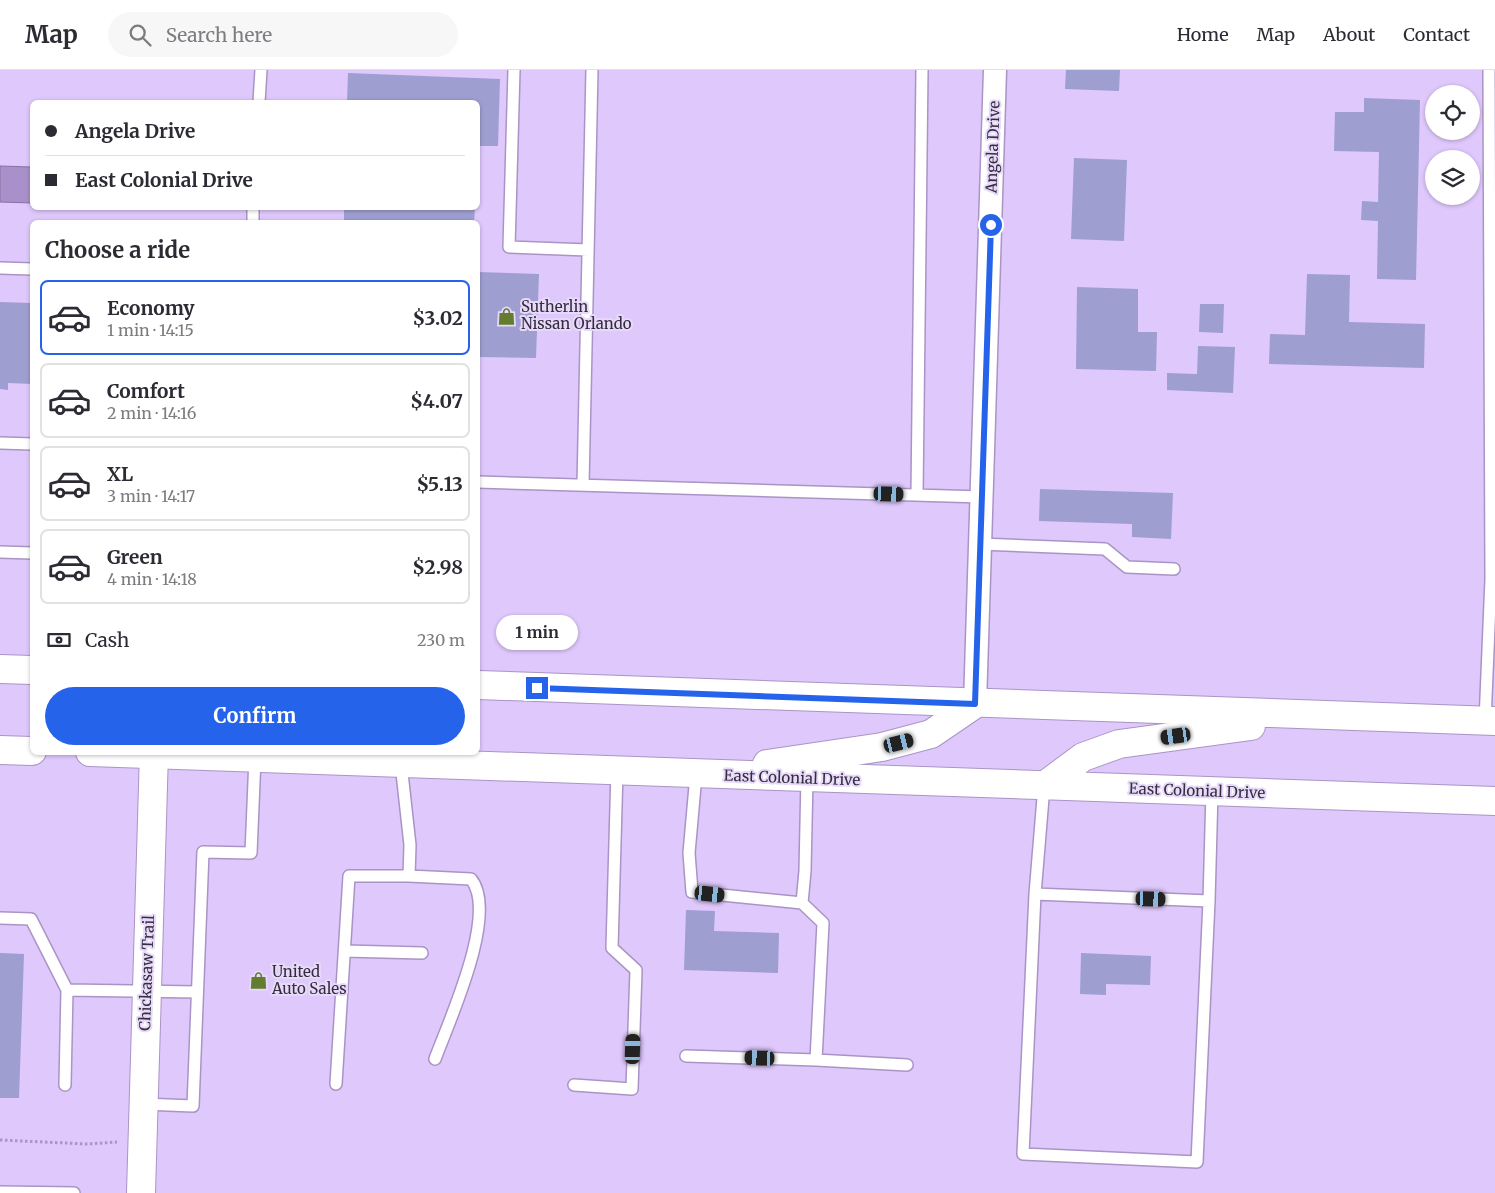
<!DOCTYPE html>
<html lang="en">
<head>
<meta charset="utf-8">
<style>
	body { margin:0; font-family:Merriweather,serif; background:#f7f7f7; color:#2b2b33; height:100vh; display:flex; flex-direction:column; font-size:19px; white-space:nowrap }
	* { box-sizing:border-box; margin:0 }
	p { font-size:16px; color:#7c7c81 }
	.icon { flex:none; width:28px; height:28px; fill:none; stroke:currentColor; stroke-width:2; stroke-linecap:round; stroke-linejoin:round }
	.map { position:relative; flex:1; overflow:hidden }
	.sheet { position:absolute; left:30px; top:150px; width:450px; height:535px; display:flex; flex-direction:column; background:#fff; border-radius:8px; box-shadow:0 1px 4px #0004 }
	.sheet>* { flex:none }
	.top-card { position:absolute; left:30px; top:30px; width:450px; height:110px; border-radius:8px; box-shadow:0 1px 4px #0004; display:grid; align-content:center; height:110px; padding:0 15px; background:#fff }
	.tools { position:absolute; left:1425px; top:15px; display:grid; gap:10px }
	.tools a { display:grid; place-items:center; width:55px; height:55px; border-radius:50%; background:#fff; box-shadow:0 1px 4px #0004; font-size:25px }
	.end { position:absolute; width:22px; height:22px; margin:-11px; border:6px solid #2563eb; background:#fff; box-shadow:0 0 0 2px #fff }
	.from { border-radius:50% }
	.bubble { position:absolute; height:35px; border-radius:18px; background:#fff; box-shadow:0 1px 4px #0004; font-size:16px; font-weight:700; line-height:35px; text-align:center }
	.car { position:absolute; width:15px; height:30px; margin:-15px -8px; border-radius:6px; box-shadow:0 0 4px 1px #0007; background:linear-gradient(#222 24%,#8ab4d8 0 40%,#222 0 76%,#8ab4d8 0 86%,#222 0) }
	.top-card b { display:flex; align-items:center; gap:18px; height:48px; font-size:19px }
	.top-card b+b { border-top:1px solid #e1e1e2 }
	.top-card i { width:12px; height:12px; background:#2b2b33 }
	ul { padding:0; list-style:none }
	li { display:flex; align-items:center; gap:15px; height:75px; margin:0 10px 8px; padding:0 5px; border:2px solid #e1e1e2; border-radius:8px }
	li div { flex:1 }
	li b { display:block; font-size:19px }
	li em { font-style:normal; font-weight:700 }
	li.active { border-color:#2563eb }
	li>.icon { width:45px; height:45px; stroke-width:1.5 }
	h2 { padding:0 15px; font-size:22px; line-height:60px }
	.pay { display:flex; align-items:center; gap:12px; height:55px; padding:0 15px; font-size:19px }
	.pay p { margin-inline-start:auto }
	.primary-button { display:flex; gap:10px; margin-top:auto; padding:10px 15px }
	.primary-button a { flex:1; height:58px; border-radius:30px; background:#2563eb; color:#fff; font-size:20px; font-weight:700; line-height:58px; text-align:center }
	header { display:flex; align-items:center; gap:30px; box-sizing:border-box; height:70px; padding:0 25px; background:#fff; border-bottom:1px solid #e1e1e2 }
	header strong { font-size:24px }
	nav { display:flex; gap:28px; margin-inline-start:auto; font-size:18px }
	.search { width:350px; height:45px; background:#f7f7f7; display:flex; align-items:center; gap:12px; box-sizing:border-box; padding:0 18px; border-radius:28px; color:#7c7c81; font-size:19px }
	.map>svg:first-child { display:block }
	.water { fill:#aa90ca; stroke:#8772a1 }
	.building { fill:#9e9ed1 }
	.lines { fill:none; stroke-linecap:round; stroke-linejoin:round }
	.lane-casing { stroke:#aa94c5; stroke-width:14 }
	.street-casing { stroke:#aa94c5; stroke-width:25 }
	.secondary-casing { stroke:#aa94c5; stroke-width:30 }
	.highway-casing { stroke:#aa94c5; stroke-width:30 }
	.path { stroke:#aa97c1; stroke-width:3; stroke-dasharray:2.5 2.5; stroke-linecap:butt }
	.lane { stroke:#fff; stroke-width:11 }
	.street { stroke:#fff; stroke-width:22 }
	.secondary { stroke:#fff; stroke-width:28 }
	.highway { stroke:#fff; stroke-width:28 }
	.route { stroke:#2563eb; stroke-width:6 }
	.labels { text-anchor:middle; stroke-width:4; stroke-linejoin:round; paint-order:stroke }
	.street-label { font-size:15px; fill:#352c40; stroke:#e7daf9 }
	.poi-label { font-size:15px; fill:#352c40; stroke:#e7daf9; text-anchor:start }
</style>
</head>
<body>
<header>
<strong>Map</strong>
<div class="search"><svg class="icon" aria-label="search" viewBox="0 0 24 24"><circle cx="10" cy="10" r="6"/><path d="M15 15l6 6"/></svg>Search here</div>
<nav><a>Home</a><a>Map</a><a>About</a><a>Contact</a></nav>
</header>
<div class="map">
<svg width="1495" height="1123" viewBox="0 0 1495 1123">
	<rect width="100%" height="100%" fill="#dfc8fc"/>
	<path class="water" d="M 0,96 L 32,97 L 32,133 L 0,132 Z"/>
	<path class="building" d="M 1066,0 L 1120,0 L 1119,21 L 1065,19 Z
		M 348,3 L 500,9 L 498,76 L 478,76 L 478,32 L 347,32 Z
		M 1364,28 L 1420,30 L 1416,210 L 1377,209 L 1378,151 L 1361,150 L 1362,131 L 1378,132 L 1379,82 L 1334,81 L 1335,42 L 1364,42 Z
		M 1074,88 L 1127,90 L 1124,171 L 1071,169 Z
		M 344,138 L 475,138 L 474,152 L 344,152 Z
		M 478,202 L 539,204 L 536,288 L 478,287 Z
		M 1307,204 L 1350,205 L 1349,252 L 1425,254 L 1424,298 L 1269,294 L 1270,264 L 1305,265 Z
		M 1077,217 L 1138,219 L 1138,262 L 1157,262 L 1156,301 L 1076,299 Z
		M 0,232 L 32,233 L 32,314 L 8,313 L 8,320 L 0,319 Z
		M 1200,234 L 1224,234 L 1223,263 L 1199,262 Z
		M 1198,276 L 1235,277 L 1233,323 L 1167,320 L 1167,303 L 1197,304 Z
		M 1040,419 L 1173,423 L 1171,469 L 1132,467 L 1132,454 L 1039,451 Z
		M 686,840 L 715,841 L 714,861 L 779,863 L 778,903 L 684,900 Z
		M 0,883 L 24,884 L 19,1028 L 0,1028 Z
		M 1081,883 L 1151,886 L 1150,915 L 1106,914 L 1106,925 L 1080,924 Z"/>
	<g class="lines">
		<defs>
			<path id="lane" d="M 514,0 L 509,177 L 588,180
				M 259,32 L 261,0
				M 253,152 L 253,138
				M 0,198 L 32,199
				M 0,373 L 32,374
				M 478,412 L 982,427
				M 583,415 L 592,0
				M 917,425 L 922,0
				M 980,474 L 1105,479 L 1127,497 L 1174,499
				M 0,482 L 32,483
				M 1485,651 L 1491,509 L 1489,0
				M 696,705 L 689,783 L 692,822 L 802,833
				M 807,708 L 805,801 L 802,833 L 823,853 L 816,990 L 907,995
				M 1044,716 L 1035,824 L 1023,1084 L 1197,1092 L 1209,831
				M 409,806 L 471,809 C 499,843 449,951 435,989
				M 1035,824 L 1209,831 L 1212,722
				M 0,848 L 31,849 L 67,920 L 197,922
				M 345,881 L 422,883
				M 686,986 L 816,990
				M 336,1014 L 349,806 L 409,806 L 410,775 L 401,694
				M 65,1015 L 67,920
				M 574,1015 L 632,1019 L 636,900 L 612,878 L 617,701
				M 143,1034 L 193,1036 L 203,782 L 251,783 L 255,688
				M 0,1122 L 74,1123"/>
			<path id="street" d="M 975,634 L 995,0"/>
			<path id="secondary" d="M 141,1123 L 154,682"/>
			<path id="highway" d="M 0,599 L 32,600
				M 478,615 L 1495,651
				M 0,680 L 32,681
				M 90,682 L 1495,731
				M 767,694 L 882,677 L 931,664 L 975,634
				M 1044,716 L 1083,687 L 1119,674 L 1251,656"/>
		</defs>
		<use href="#lane" class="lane-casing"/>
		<use href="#street" class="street-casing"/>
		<use href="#secondary" class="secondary-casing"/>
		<use href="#highway" class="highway-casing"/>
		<path class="path" d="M 0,1070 L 87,1074 L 117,1072"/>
		<use href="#lane" class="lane"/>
		<use href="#street" class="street"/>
		<use href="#secondary" class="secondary"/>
		<use href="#highway" class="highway"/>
	</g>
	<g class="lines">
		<path class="route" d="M 537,618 L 975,634 L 991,155"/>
	</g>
	<defs>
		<symbol id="shop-bare" viewBox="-9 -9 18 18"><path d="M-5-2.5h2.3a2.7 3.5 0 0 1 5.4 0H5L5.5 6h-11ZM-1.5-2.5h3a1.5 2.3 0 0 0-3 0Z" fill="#647c2f" stroke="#e7daf9" stroke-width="2.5" paint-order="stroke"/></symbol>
	</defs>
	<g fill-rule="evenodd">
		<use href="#shop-bare" x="494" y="234" width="25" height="25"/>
		<use href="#shop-bare" x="246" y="898" width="25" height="25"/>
	</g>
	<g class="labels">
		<g class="street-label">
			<text transform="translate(993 77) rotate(-88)" y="5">Angela Drive</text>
			<text transform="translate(792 708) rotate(2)" y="5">East Colonial Drive</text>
			<text transform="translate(1197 721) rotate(2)" y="5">East Colonial Drive</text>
			<text transform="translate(147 903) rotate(-88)" y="5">Chickasaw Trail</text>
		</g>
		<g class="poi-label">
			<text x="521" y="242">Sutherlin<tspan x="521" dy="17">Nissan Orlando</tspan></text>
			<text x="272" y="907">United<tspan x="272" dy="17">Auto Sales</tspan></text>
		</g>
	</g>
</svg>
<div class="tools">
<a><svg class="icon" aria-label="locate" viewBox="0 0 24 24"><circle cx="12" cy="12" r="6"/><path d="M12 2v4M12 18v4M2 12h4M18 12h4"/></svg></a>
<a><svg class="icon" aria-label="layers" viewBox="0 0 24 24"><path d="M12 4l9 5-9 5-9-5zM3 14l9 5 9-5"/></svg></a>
</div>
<i class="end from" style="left:991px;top:155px"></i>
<i class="end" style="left:537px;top:618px"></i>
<div class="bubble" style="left:496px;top:545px;width:82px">1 min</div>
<i class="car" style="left:889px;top:424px;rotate:92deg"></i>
<i class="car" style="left:1176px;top:666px;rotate:262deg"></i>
<i class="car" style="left:899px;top:673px;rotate:76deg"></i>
<i class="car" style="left:710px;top:824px;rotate:96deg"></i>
<i class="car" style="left:1151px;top:829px;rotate:92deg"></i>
<i class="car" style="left:633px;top:979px;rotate:2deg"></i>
<i class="car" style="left:760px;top:988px;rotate:272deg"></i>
<div class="top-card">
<b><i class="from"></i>Angela Drive</b>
<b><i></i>East Colonial Drive</b>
</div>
<section class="sheet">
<h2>Choose a ride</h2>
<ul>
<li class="active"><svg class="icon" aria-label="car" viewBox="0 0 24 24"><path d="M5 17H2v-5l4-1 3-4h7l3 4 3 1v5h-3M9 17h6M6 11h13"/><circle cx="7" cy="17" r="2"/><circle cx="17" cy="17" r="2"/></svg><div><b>Economy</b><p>1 min · 14:15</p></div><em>$3.02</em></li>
<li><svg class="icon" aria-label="car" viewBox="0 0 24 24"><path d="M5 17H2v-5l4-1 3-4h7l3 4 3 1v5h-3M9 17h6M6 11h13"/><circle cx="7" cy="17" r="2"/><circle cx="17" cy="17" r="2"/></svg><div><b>Comfort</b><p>2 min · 14:16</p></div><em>$4.07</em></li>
<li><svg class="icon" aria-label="car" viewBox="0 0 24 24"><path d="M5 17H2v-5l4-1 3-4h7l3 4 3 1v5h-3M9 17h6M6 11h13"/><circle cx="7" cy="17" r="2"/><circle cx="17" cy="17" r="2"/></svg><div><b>XL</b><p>3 min · 14:17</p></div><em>$5.13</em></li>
<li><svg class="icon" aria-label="car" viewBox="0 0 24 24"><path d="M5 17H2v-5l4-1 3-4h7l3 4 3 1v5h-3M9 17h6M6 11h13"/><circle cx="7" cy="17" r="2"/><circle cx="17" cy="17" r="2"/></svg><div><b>Green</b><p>4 min · 14:18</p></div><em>$2.98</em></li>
</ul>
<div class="pay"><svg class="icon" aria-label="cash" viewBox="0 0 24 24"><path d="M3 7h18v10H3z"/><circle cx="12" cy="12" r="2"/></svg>Cash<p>230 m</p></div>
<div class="primary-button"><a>Confirm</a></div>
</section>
</div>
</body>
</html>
